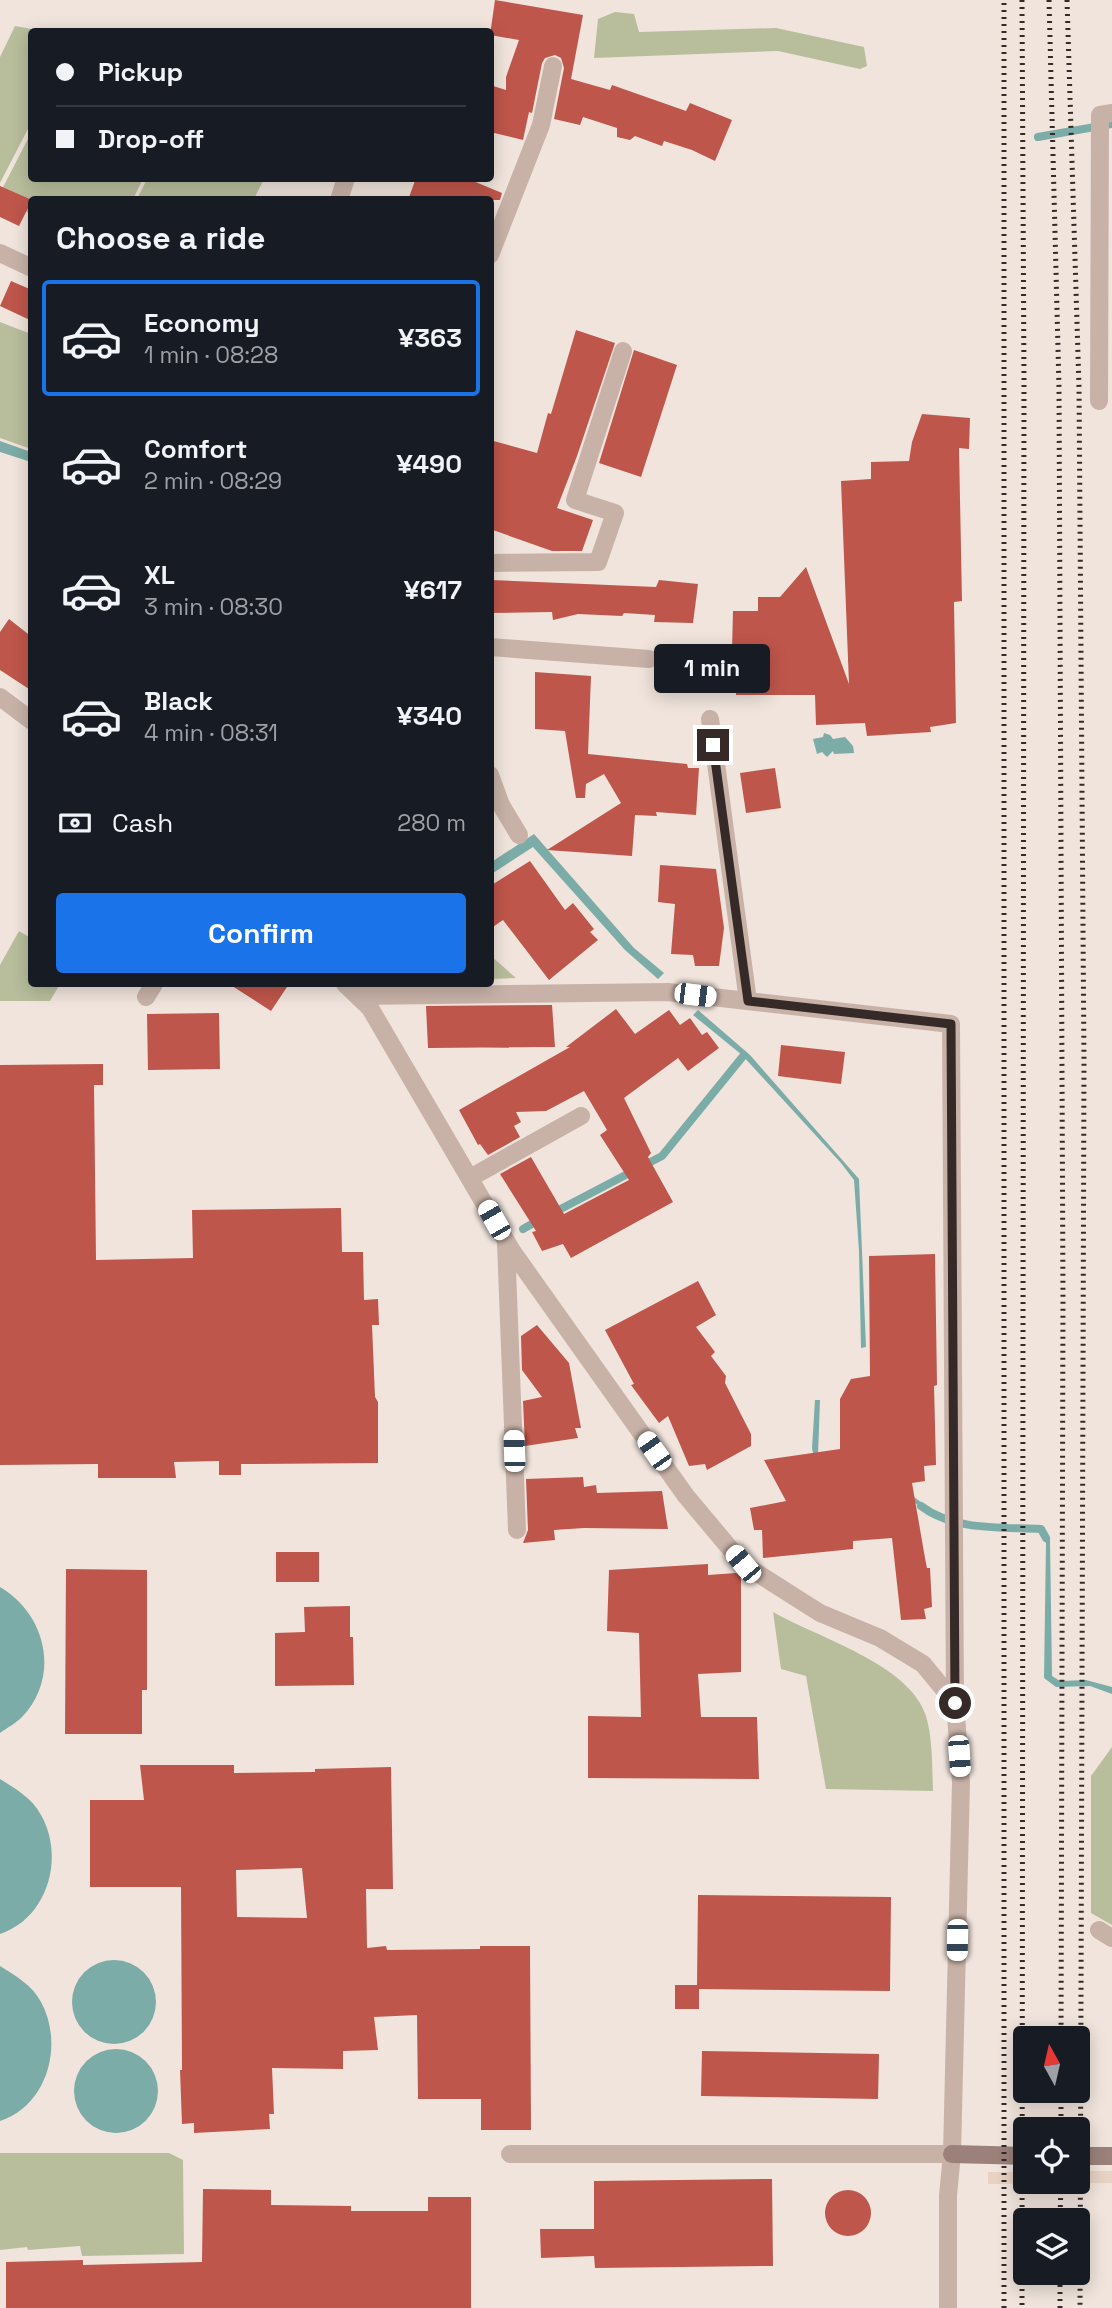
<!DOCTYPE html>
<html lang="en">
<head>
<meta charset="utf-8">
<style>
	body { margin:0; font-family:"Space Grotesk",sans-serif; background:#20242c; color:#f1f3f6; height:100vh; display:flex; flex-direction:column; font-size:26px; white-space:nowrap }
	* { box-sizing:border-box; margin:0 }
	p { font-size:23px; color:#9ea1a6 }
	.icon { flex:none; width:38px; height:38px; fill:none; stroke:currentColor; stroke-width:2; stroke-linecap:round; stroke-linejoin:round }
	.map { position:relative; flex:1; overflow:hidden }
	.sheet { position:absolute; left:28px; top:196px; width:466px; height:791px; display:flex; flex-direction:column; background:#171b24; border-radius:7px; box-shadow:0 4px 18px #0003 }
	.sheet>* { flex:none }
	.top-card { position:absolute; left:28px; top:28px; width:466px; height:154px; border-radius:7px; box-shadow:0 4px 18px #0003; display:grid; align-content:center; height:154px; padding:0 28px; background:#171b24 }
	.needle { width:46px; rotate:352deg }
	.controls { position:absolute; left:1013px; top:2026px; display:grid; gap:14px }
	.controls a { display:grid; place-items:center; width:77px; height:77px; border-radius:7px; background:#171b24; box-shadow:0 4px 18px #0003; font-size:35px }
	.end { position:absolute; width:32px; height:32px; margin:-16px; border:9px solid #352a28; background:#fff; box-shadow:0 0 0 4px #fff }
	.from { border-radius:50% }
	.bubble { position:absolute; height:49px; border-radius:7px; background:#171b24; box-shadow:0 4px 18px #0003; font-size:23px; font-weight:700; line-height:49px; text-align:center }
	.car { position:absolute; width:21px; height:42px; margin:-21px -10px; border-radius:9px; box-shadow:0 0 5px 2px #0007; background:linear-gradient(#fff 24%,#345 0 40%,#fff 0 76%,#345 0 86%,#fff 0) }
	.top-card b { display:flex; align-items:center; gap:24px; height:66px; font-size:26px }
	.top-card b+b { border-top:2px solid #363941 }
	.top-card i { width:18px; height:18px; background:#f1f3f6 }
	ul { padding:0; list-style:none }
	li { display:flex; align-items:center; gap:21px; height:116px; margin:0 14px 10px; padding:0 14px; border:4px solid transparent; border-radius:7px }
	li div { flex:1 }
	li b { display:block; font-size:26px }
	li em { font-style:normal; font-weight:700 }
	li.on { border-color:#1a73e8 }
	li>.icon { width:63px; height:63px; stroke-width:1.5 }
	h2 { padding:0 28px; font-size:32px; line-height:84px }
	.pay { display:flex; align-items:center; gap:18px; height:77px; padding:0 28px; font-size:26px }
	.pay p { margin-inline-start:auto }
	.cta { display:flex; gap:14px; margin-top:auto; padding:14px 28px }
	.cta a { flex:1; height:80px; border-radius:7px; background:#1a73e8; color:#fff; font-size:28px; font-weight:700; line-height:80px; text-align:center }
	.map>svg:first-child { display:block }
	.green { fill:#b8be9c }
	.plaza { fill:#e7d2c3 }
	.water { fill:#7caca7 }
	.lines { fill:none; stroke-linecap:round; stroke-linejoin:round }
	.stream { stroke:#7caca7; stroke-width:8 }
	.building { fill:#bf564b; fill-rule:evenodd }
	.street { stroke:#c8b2a8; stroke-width:18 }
	.secondary { stroke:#9b817a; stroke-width:18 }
	.rail { stroke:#352a28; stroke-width:5; stroke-dasharray:2 5; stroke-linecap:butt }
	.route { stroke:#352a28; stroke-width:9 }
</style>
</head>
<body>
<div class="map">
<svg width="1112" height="2308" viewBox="0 0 1112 2308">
	<rect width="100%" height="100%" fill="#f0e4dc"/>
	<path class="green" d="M 615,12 L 634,14 L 639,32 L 776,28 L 864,47 L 867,66 L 860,69 L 778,51 L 594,58 L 598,19 Z
		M 15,26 L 43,31 L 32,32 L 31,123 L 0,183 L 0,57 Z
		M 31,133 L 32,178 L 143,179 L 133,199 L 32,200 L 31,214 L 0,199 L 0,193 Z
		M 147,179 L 147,178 L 264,179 L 254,199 L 137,199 Z
		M 0,322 L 31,334 L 31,449 L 0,438 Z
		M 19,931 L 31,938 L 32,984 L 60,984 L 50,1001 L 0,1001 L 0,965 Z
		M 490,955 L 516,978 L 490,979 Z
		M 773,1612 C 816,1637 910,1664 926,1716 C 933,1740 932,1767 933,1791 L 826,1789 L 806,1676 L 781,1669 Z
		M 1112,1747 L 1112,1925 L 1091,1913 L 1091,1776 Z
		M 0,2153 L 169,2153 L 183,2160 L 184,2254 L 82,2256 L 80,2246 L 28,2250 L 27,2247 L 0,2250 Z"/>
	<path class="plaza" d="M 1078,2171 L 1112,2171 L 1112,2183 L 988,2184 L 988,2172 L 1025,2172 L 1026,2182 L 1078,2182 Z"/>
	<path class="water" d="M 0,441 L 31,452 L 31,462 L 0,452 Z
		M 824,733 L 830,735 L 833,739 L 845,737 L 853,746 L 854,753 L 834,754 L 833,751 L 827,757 L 822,752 L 817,754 L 813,739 L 823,737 Z
		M 534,834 L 634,948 L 664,973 L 658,979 L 625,950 L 533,847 L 490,875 L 490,863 Z
		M 698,1010 L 750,1055 L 859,1179 L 866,1347 L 861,1348 L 859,1251 L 854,1180 L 841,1163 L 742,1055 L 693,1015 Z
		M 815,1400 L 820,1400 L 818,1455 L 896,1484 L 932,1510 L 929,1514 L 901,1492 L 814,1458 L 812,1448 Z
		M 1042,1527 L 1050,1540 L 1052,1676 L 1060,1681 L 1086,1680 L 1112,1687 L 1112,1694 L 1090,1686 L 1056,1687 L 1044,1678 L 1046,1543 L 1039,1531 Z
		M 0,1587 C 46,1614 61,1676 22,1717 C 16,1723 7,1728 0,1733 Z
		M 0,1779 C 16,1789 32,1798 41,1815 C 65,1857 48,1918 0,1934 Z
		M72 2002a42 42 0 1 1 84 0a42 42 0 1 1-84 0Z
		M 0,1966 C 16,1976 32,1985 41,2002 C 64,2044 48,2105 0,2121 Z
		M74 2091a42 42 0 1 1 84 0a42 42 0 1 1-84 0Z"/>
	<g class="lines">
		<path class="stream" d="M 1038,137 L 1112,124
			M 553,1213 L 662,1156 L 744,1055
			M 523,1229 L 539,1220
			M 921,1506 C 954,1531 1002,1527 1041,1529 L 1046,1538"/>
	</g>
	<path class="building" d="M 495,0 L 583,15 L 571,79 L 610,90 L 612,85 L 686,111 L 690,103 L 732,120 L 715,161 L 692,150 L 664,141 L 662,146 L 635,136 L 630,140 L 617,137 L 617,128 L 583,117 L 580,125 L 554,119 L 564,68 L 561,58 L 555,55 L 545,58 L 542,63 L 532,113 L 529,112 L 523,140 L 490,132 L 490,85 L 506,90 L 506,77 L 519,40 L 490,35 Z
		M 416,178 L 466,178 L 502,193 L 500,200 L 408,200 Z
		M 0,186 L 32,200 L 19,226 L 0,217 Z
		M 11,281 L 32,290 L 32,321 L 0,306 Z
		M 576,330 L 615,343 L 577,456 L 557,508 L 593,520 L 582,551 L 552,551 L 490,529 L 490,440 L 537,453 L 548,413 L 551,414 Z
		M 634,350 L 677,365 L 641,477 L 599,463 Z
		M 922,414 L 970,418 L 969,449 L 959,448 L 962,601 L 954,602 L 956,723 L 930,727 L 931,732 L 867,736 L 865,723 L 816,725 L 815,695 L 736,695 L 736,692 L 731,690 L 733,611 L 758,611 L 758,597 L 780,597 L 806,567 L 849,684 L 841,481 L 871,479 L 871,462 L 909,461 L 912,442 Z
		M 490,580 L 656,587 L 659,580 L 698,584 L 693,623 L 654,622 L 655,615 L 624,613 L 622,616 L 578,614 L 553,620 L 552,612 L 490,613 Z
		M 9,619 L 32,637 L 32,691 L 0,670 L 0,632 Z
		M 535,672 L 591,676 L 588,754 L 687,764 L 688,768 L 699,768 L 696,815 L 656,812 L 657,816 L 635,815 L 632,856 L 547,850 L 621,803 L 604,774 L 586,784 L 585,798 L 576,798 L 565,731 L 535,729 Z
		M 775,768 L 781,808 L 746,813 L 740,773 Z
		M 530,861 L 565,910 L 573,903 L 594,929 L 590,932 L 598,940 L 549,980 L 503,920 L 490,929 L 490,886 Z
		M 660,865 L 716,869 L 724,928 L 719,966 L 695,966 L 693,955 L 671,954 L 675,904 L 658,902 Z
		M 229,984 L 289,984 L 271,1011 Z
		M 552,1005 L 555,1047 L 428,1048 L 426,1006 Z
		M 616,1009 L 635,1034 L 669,1010 L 680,1025 L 690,1018 L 702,1035 L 707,1032 L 719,1048 L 688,1071 L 678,1058 L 624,1098 L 651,1153 L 648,1157 L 673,1202 L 571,1258 L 563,1244 L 542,1251 L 532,1232 L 536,1231 L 500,1174 L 531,1157 L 564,1214 L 629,1180 L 600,1135 L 607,1130 L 584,1091 L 546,1111 L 516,1112 L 521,1122 L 514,1126 L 520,1137 L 488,1155 L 480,1144 L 478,1145 L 459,1110 L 570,1047 L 566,1047 Z
		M 219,1013 L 220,1069 L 148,1070 L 147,1014 Z
		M 781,1045 L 845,1052 L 841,1084 L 778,1076 Z
		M 103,1064 L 103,1085 L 94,1085 L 96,1260 L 193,1258 L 192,1210 L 341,1208 L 342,1252 L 363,1252 L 364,1300 L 378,1299 L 379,1325 L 372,1325 L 375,1397 L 378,1402 L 378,1463 L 241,1464 L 241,1475 L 219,1475 L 219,1461 L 174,1462 L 176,1478 L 98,1478 L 98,1464 L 0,1465 L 0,1065 Z
		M 935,1254 L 937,1385 L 934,1386 L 936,1465 L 924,1466 L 925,1481 L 912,1483 L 925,1558 L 927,1568 L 930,1568 L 932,1607 L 924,1609 L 926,1619 L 901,1620 L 892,1538 L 853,1541 L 853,1549 L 763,1558 L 762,1530 L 754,1530 L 750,1508 L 786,1501 L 764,1460 L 840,1449 L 840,1399 L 851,1379 L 870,1376 L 869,1256 Z
		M 698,1281 L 716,1315 L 696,1327 L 715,1352 L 711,1356 L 726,1376 L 725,1383 L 751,1434 L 751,1446 L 707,1470 L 705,1464 L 689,1466 L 668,1416 L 659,1423 L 631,1385 L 634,1384 L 605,1330 Z
		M 537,1325 L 569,1363 L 581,1428 L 575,1428 L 578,1438 L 525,1446 L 523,1401 L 542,1397 L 522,1370 L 521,1336 Z
		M 583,1477 L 584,1487 L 596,1485 L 597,1493 L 662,1491 L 668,1529 L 584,1528 L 554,1530 L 555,1540 L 523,1543 L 528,1530 L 526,1479 Z
		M 276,1552 L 319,1552 L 319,1582 L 276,1582 Z
		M 708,1564 L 708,1575 L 736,1573 L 741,1577 L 741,1672 L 698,1674 L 701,1717 L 757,1717 L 759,1779 L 588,1778 L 588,1716 L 641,1717 L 639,1633 L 607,1631 L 609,1570 Z
		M 66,1569 L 147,1570 L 147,1690 L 142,1690 L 142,1734 L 65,1734 Z
		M 350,1606 L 350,1637 L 353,1637 L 354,1685 L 275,1686 L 275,1633 L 305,1632 L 304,1607 Z
		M 140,1765 L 234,1765 L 234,1773 L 315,1772 L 315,1769 L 391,1767 L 393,1889 L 366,1889 L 367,1948 L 386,1946 L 387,1950 L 480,1949 L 480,1946 L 530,1946 L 531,2130 L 481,2130 L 481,2099 L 418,2099 L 417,2015 L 374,2017 L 378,2050 L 343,2051 L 343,2069 L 272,2068 L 274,2114 L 269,2114 L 270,2129 L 194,2133 L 194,2123 L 182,2124 L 180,2070 L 182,2070 L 181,1887 L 90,1887 L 90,1800 L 144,1800 ZM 302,1868 L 307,1918 L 237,1917 L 236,1870 Z
		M 698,1895 L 891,1897 L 890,1991 L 699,1989 L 699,2009 L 675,2009 L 675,1985 L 697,1985 Z
		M 702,2051 L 879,2054 L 878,2099 L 701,2096 Z
		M 772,2179 L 773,2266 L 595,2268 L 594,2256 L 541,2258 L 540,2229 L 594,2229 L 594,2181 Z
		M 203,2189 L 271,2190 L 271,2205 L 351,2206 L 351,2211 L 428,2211 L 428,2197 L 471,2197 L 471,2308 L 6,2308 L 6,2262 L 83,2260 L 83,2265 L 202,2262 Z
		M825 2213a23 23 0 1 1 46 0a23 23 0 1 1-46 0Z"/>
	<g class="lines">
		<path class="street" d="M 339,200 L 346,178
			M 0,253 L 32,268
			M 490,255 L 541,125 L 553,66
			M 1099,401 L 1100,115 L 1112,113
			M 490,563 L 598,562 L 615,513 L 575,500 L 623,351
			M 490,647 L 649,659
			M 0,697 L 32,721
			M 710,719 L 748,1001
			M 490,775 L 501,805 L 519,835
			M 345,984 L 370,1008 L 512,1251 L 686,1496 L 743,1564 L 820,1613 L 880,1638 L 923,1664 L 955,1703 L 961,1782 L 952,2154 L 948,2195 L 948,2308
			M 358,996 L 668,992 L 951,1024 L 955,1703
			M 146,997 L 154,984
			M 470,1178 L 581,1116
			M 506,1243 L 517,1530
			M 1099,1930 L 1112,1938
			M 510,2154 L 952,2154"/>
		<path class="secondary" d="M 952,2154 L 1026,2156
			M 1078,2156 L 1112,2156"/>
		<path class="rail" d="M 1022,0 L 1024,380 L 1022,2308
			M 1049,0 L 1059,387 L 1063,1299 L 1061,2039
			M 1067,0 L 1079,387 L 1084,1062 L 1080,2308
			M 1061,2130 L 1061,2091
			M 1060,2221 L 1061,2182
			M 1004,2308 L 1004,0
			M 1060,2308 L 1060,2273"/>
	</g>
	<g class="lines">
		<path class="route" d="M 713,745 L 748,1001 L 951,1024 L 955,1703"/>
	</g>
</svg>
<div class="controls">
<a><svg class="needle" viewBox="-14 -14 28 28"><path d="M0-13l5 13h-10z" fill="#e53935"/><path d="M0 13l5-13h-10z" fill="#9ea1a6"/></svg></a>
<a><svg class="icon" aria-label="locate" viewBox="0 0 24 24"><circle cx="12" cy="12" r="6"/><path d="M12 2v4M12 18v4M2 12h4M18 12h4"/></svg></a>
<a><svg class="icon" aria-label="layers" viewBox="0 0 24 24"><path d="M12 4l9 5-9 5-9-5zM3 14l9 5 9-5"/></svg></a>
</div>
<i class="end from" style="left:955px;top:1703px"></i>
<i class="end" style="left:713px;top:745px"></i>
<div class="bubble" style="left:654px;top:644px;width:116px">1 min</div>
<i class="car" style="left:695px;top:995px;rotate:97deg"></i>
<i class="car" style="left:494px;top:1220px;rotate:330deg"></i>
<i class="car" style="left:514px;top:1451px;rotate:358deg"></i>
<i class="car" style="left:654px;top:1451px;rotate:325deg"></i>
<i class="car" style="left:743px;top:1564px;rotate:320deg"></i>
<i class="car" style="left:959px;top:1756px;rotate:176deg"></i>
<i class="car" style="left:957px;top:1940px;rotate:181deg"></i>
<div class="top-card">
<b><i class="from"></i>Pickup</b>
<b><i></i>Drop-off</b>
</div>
<section class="sheet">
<h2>Choose a ride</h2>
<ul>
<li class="on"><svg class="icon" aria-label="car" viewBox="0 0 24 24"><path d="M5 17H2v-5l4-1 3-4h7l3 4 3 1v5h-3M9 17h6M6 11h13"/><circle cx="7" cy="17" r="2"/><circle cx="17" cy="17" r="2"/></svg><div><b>Economy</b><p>1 min · 08:28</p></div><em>¥363</em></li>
<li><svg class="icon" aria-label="car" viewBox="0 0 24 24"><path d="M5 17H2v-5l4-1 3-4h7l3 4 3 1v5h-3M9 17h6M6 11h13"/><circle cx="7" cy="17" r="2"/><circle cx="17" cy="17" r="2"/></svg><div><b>Comfort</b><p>2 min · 08:29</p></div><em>¥490</em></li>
<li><svg class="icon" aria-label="car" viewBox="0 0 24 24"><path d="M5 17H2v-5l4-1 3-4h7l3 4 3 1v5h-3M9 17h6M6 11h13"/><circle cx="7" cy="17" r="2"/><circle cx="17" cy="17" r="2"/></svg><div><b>XL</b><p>3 min · 08:30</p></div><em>¥617</em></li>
<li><svg class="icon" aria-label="car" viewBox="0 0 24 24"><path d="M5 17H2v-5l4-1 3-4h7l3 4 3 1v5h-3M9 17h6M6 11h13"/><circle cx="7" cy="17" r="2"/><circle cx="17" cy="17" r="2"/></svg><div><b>Black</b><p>4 min · 08:31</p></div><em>¥340</em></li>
</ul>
<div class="pay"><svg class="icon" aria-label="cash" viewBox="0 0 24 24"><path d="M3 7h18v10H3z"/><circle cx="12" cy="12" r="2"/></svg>Cash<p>280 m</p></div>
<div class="cta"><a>Confirm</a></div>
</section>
</div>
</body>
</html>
